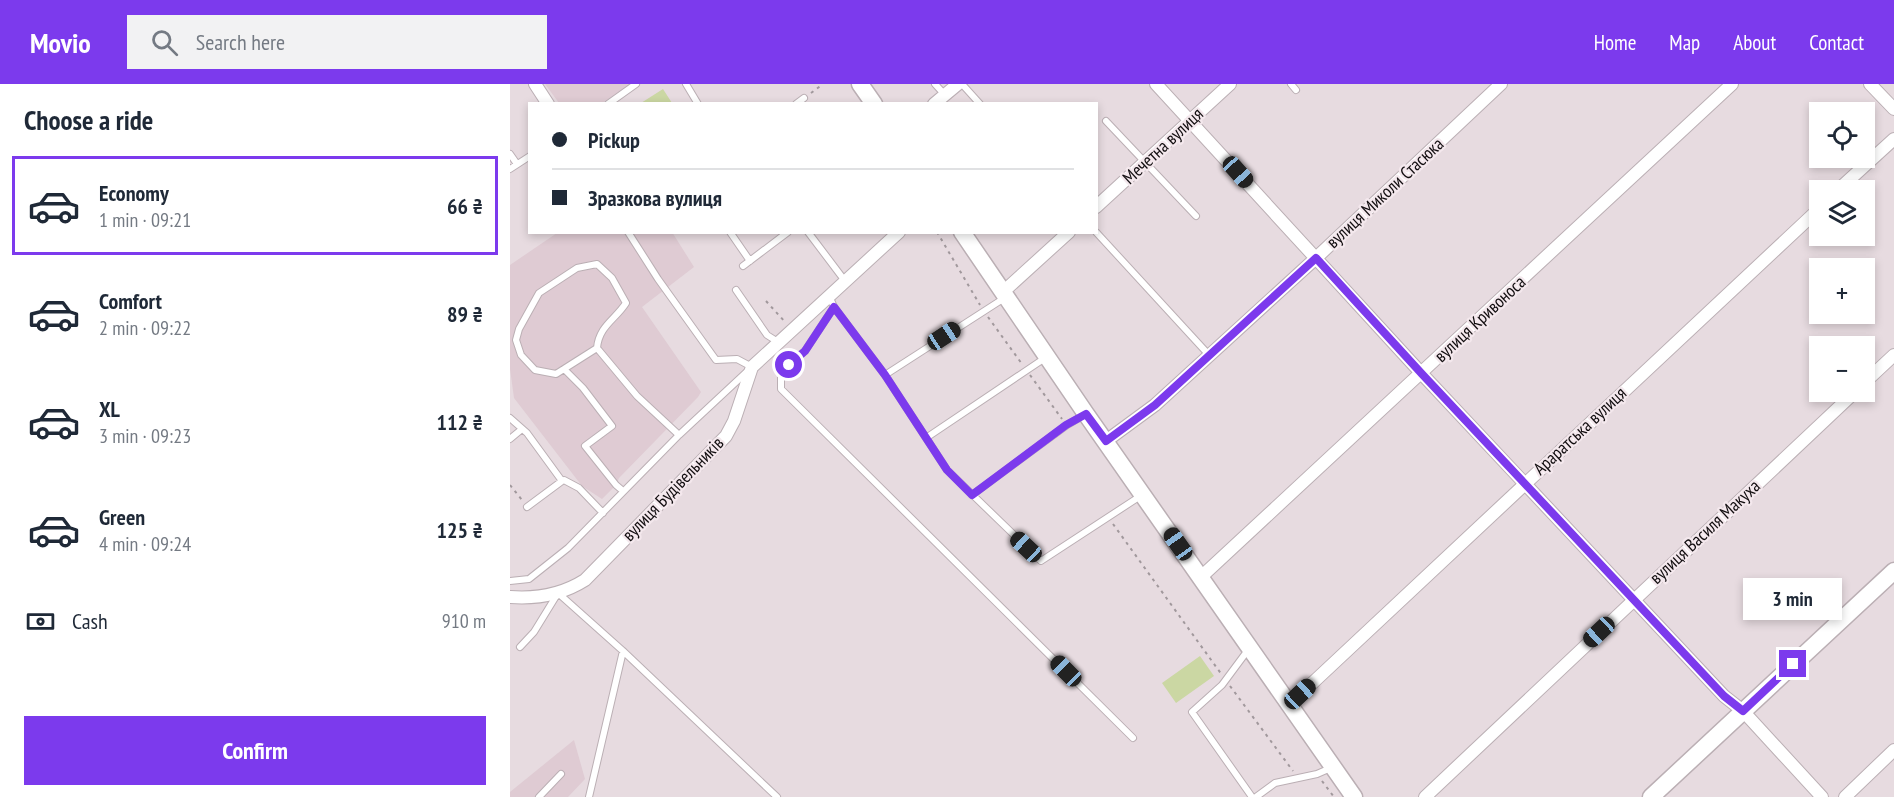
<!DOCTYPE html>
<html lang="en">
<head>
<meta charset="utf-8">
<style>
	body { margin:0; font-family:"PT Sans Narrow",sans-serif; background:#f2f2f3; color:#1f2937; height:100vh; display:flex; flex-direction:column; font-size:22px; white-space:nowrap }
	* { box-sizing:border-box; margin:0 }
	p { font-size:20px; color:#747a83 }
	.icon { flex:none; width:33px; height:33px; fill:none; stroke:currentColor; stroke-width:2; stroke-linecap:round; stroke-linejoin:round }
	.map { position:relative; flex:1; overflow:hidden }
	.details { display:flex; flex-direction:column; background:#fff; width:510px }
	.details>* { flex:none }
	.guide { position:absolute; left:18px; top:18px; width:570px; height:132px; border-radius:0px; box-shadow:0 3px 9px #0003; display:grid; align-content:center; height:132px; padding:0 24px; background:#fff }
	.controls { position:absolute; left:1299px; top:18px; display:grid; gap:12px }
	.controls a { display:grid; place-items:center; width:66px; height:66px; border-radius:0px; background:#fff; box-shadow:0 3px 9px #0003; font-size:30px }
	.end { position:absolute; width:27px; height:27px; margin:-14px; border:8px solid #7c3aed; background:#fff; box-shadow:0 0 0 3px #fff }
	.from { border-radius:50% }
	.bubble { position:absolute; height:42px; border-radius:0px; background:#fff; box-shadow:0 3px 9px #0003; font-size:20px; font-weight:700; line-height:42px; text-align:center }
	.car { position:absolute; width:18px; height:36px; margin:-18px -9px; border-radius:8px; box-shadow:0 0 4px 2px #0007; background:linear-gradient(#222 24%,#8ab4d8 0 40%,#222 0 76%,#8ab4d8 0 86%,#222 0) }
	.guide b { display:flex; align-items:center; gap:21px; height:57px; font-size:22px }
	.guide b+b { border-top:2px solid #e0e1e3 }
	.guide i { width:15px; height:15px; background:#1f2937 }
	ul { padding:0; list-style:none }
	li { display:flex; align-items:center; gap:18px; height:99px; margin:0 12px 9px; padding:0 12px; border:3px solid transparent; border-radius:0px }
	li div { flex:1 }
	li b { display:block; font-size:22px }
	li em { font-style:normal; font-weight:700 }
	li.current { border-color:#7c3aed }
	li>.icon { width:54px; height:54px; stroke-width:1.5 }
	h2 { padding:0 24px; font-size:27px; line-height:72px }
	.pay { display:flex; align-items:center; gap:15px; height:66px; padding:0 24px; font-size:22px }
	.pay p { margin-inline-start:auto }
	.cta { display:flex; gap:12px; margin-top:auto; padding:12px 24px }
	.cta a { flex:1; height:69px; border-radius:0px; background:#7c3aed; color:#fff; font-size:24px; font-weight:700; line-height:69px; text-align:center }
	header { display:flex; align-items:center; gap:36px; box-sizing:border-box; height:84px; padding:0 30px; background:#7c3aed; color:#fff }
	header strong { font-size:28px }
	nav { display:flex; gap:33px; margin-inline-start:auto; font-size:21px }
	.search { width:420px; height:54px; background:#f2f2f3; display:flex; align-items:center; gap:15px; box-sizing:border-box; padding:0 21px; border-radius:0px; color:#747a83; font-size:22px }
	main { display:flex; flex:1; min-height:0 }
	.map>svg:first-child { display:block }
	.built { fill:#dfcbd3 }
	.green { fill:#cbd7a3 }
	.lines { fill:none; stroke-linecap:round; stroke-linejoin:round }
	.lane-casing { stroke:#bbafb4; stroke-width:8 }
	.street-casing { stroke:#bbafb4; stroke-width:14 }
	.secondary-casing { stroke:#bbafb4; stroke-width:19 }
	.path { stroke:#a1989c; stroke-width:2; stroke-dasharray:3 4.5; stroke-linecap:butt }
	.lane { stroke:#fff; stroke-width:6 }
	.street { stroke:#fff; stroke-width:12 }
	.secondary { stroke:#fff; stroke-width:16 }
	.route { stroke:#7c3aed; stroke-width:8 }
	.labels { text-anchor:middle; stroke-width:4.5; stroke-linejoin:round; paint-order:stroke }
	.street-label { font-size:18px; fill:#110d0f; stroke:#f4e8ed }
</style>
</head>
<body>
<header>
<strong>Movio</strong>
<div class="search"><svg class="icon" aria-label="search" viewBox="0 0 24 24"><circle cx="10" cy="10" r="6"/><path d="M15 15l6 6"/></svg>Search here</div>
<nav><a>Home</a><a>Map</a><a>About</a><a>Contact</a></nav>
</header>
<main>
<section class="details">
<h2>Choose a ride</h2>
<ul>
<li class="current"><svg class="icon" aria-label="car" viewBox="0 0 24 24"><path d="M5 17H2v-5l4-1 3-4h7l3 4 3 1v5h-3M9 17h6M6 11h13"/><circle cx="7" cy="17" r="2"/><circle cx="17" cy="17" r="2"/></svg><div><b>Economy</b><p>1 min · 09:21</p></div><em>66 ₴</em></li>
<li><svg class="icon" aria-label="car" viewBox="0 0 24 24"><path d="M5 17H2v-5l4-1 3-4h7l3 4 3 1v5h-3M9 17h6M6 11h13"/><circle cx="7" cy="17" r="2"/><circle cx="17" cy="17" r="2"/></svg><div><b>Comfort</b><p>2 min · 09:22</p></div><em>89 ₴</em></li>
<li><svg class="icon" aria-label="car" viewBox="0 0 24 24"><path d="M5 17H2v-5l4-1 3-4h7l3 4 3 1v5h-3M9 17h6M6 11h13"/><circle cx="7" cy="17" r="2"/><circle cx="17" cy="17" r="2"/></svg><div><b>XL</b><p>3 min · 09:23</p></div><em>112 ₴</em></li>
<li><svg class="icon" aria-label="car" viewBox="0 0 24 24"><path d="M5 17H2v-5l4-1 3-4h7l3 4 3 1v5h-3M9 17h6M6 11h13"/><circle cx="7" cy="17" r="2"/><circle cx="17" cy="17" r="2"/></svg><div><b>Green</b><p>4 min · 09:24</p></div><em>125 ₴</em></li>
</ul>
<div class="pay"><svg class="icon" aria-label="cash" viewBox="0 0 24 24"><path d="M3 7h18v10H3z"/><circle cx="12" cy="12" r="2"/></svg>Cash<p>910 m</p></div>
<div class="cta"><a>Confirm</a></div>
</section>
<div class="map">
<svg width="1384" height="713" viewBox="0 0 1384 713">
	<rect width="100%" height="100%" fill="#e7dbe0"/>
	<path class="built" d="M 35,0 L 120,0 L 91,20 L 49,19 Z
		M 162,148 L 184,183 L 132,223 L 191,308 L 188,313 L 109,394 L 106,401 L 92,415 L 72,402 L 4,314 L 0,285 L 0,181 L 47,149 Z
		M 64,656 L 75,695 L 58,713 L 0,713 L 0,708 Z"/>
	<path class="green" d="M 153,5 L 162,19 L 131,19 Z
		M 690,572 L 704,592 L 666,619 L 652,599 Z"/>
	<g class="lines">
		<defs>
			<path id="lane" d="M 176,0 L 188,20
				M 425,0 L 435,11
				M 452,0 L 470,20
				M 781,0 L 786,6
				M 98,20 L 126,0
				M 286,20 L 294,14
				M 596,37 L 686,132
				M 0,70 L 7,80
				M 0,85 L 20,72
				M 220,148 L 240,177
				M 298,148 L 335,197
				M 586,148 L 699,271
				M 233,182 L 278,148
				M 226,206 L 257,251 L 268,258
				M 319,212 L 324,223 L 375,291 L 437,386 L 531,477 L 632,411
				M 324,223 L 295,267 L 279,281 L 271,292 L 271,305 L 623,654
				M 87,264 L 46,290 L 25,286 L 11,271 L 6,256 L 9,245 L 29,209 L 67,184 L 87,180 L 102,194 L 116,219 C 105,236 89,242 87,264 L 127,312 L 169,351
				M 54,285 L 73,304 L 102,342 L 75,362 L 106,401 L 113,407
				M 375,291 L 496,213
				M 0,334 L 17,349 L 52,397 L 54,396 L 69,404 L 93,429
				M 416,354 L 535,274
				M 0,355 L 12,345
				M 462,411 L 557,341 L 576,330
				M 17,423 L 52,397
				M 0,497 L 19,495 L 58,464 L 169,351 L 242,283 L 227,275 L 206,276 L 148,195 L 118,148
				M 10,563 L 24,548 L 48,509 L 113,567 L 267,713
				M 738,566 L 712,601 L 682,628 L 742,713
				M 29,713 L 51,690
				M 79,713 L 113,567
				M 746,713 L 765,699 L 807,690 L 823,683"/>
			<path id="street" d="M 25,0 L 38,20
				M 646,0 L 912,290 L 1214,612 L 1233,627 L 1312,713
				M 1360,0 L 1384,25
				M 424,20 L 448,0
				M 1328,106 L 1384,55
				M 586,123 L 720,0
				M 493,208 L 559,148
				M 1354,299 L 1384,271
				M 596,357 L 645,321 L 806,174 L 991,0
				M 691,493 L 1222,0
				M 0,513 C 26,515 53,510 75,496 L 216,352 L 224,337 L 242,283 L 389,148
				M 780,620 L 1310,124
				M 915,713 L 1345,308
				M 1335,713 L 1384,666"/>
			<path id="secondary" d="M 350,0 L 364,20
				M 452,148 L 576,330 L 844,713
				M 1141,713 L 1384,487"/>
		</defs>
		<use href="#lane" class="lane-casing"/>
		<use href="#street" class="street-casing"/>
		<use href="#secondary" class="secondary-casing"/>
		<path class="path" d="M 301,9 L 313,0
			M 427,148 L 470,221
			M 256,217 L 276,239
			M 478,233 L 512,280
			M 520,291 L 552,335
			M 0,401 L 12,416
			M 603,440 L 712,591
			M 720,602 L 783,687
			M 812,697 L 824,713"/>
		<use href="#lane" class="lane"/>
		<use href="#street" class="street"/>
		<use href="#secondary" class="secondary"/>
	</g>
	<g class="lines">
		<path class="route" d="M 279,281 L 295,267 L 324,223 L 375,291 L 437,386 L 462,411 L 556,341 L 576,330 L 596,357 L 645,321 L 806,174 L 912,290 L 1214,612 L 1233,627 L 1283,580"/>
	</g>
	<g class="labels">
		<g class="street-label">
			<text transform="translate(653 62) rotate(-43)" y="6">Мечетна вулиця</text>
			<text transform="translate(875 109) rotate(-43)" y="6">вулиця Миколи Стасюка</text>
			<text transform="translate(970 235) rotate(-43)" y="6">вулиця Кривоноса</text>
			<text transform="translate(1070 347) rotate(-43)" y="6">Араратська вулиця</text>
			<text transform="translate(163 405) rotate(-46)" y="6">вулиця Будівельників</text>
			<text transform="translate(1195 448) rotate(-43)" y="6">вулиця Василя Макуха</text>
		</g>
	</g>
</svg>
<div class="controls">
<a><svg class="icon" aria-label="locate" viewBox="0 0 24 24"><circle cx="12" cy="12" r="6"/><path d="M12 2v4M12 18v4M2 12h4M18 12h4"/></svg></a>
<a><svg class="icon" aria-label="layers" viewBox="0 0 24 24"><path d="M12 4l9 5-9 5-9-5zM3 14l9 5 9-5"/></svg></a>
<a>+</a>
<a>−</a>
</div>
<i class="end from" style="left:279px;top:281px"></i>
<i class="end" style="left:1283px;top:580px"></i>
<div class="bubble" style="left:1233px;top:494px;width:99px">3 min</div>
<i class="car" style="left:728px;top:88px;rotate:138deg"></i>
<i class="car" style="left:434px;top:252px;rotate:57deg"></i>
<i class="car" style="left:668px;top:460px;rotate:325deg"></i>
<i class="car" style="left:516px;top:463px;rotate:313deg"></i>
<i class="car" style="left:1089px;top:548px;rotate:227deg"></i>
<i class="car" style="left:556px;top:587px;rotate:315deg"></i>
<i class="car" style="left:790px;top:610px;rotate:47deg"></i>
<div class="guide">
<b><i class="from"></i>Pickup</b>
<b><i></i>Зразкова вулиця</b>
</div>
</div>
</main>
</body>
</html>
